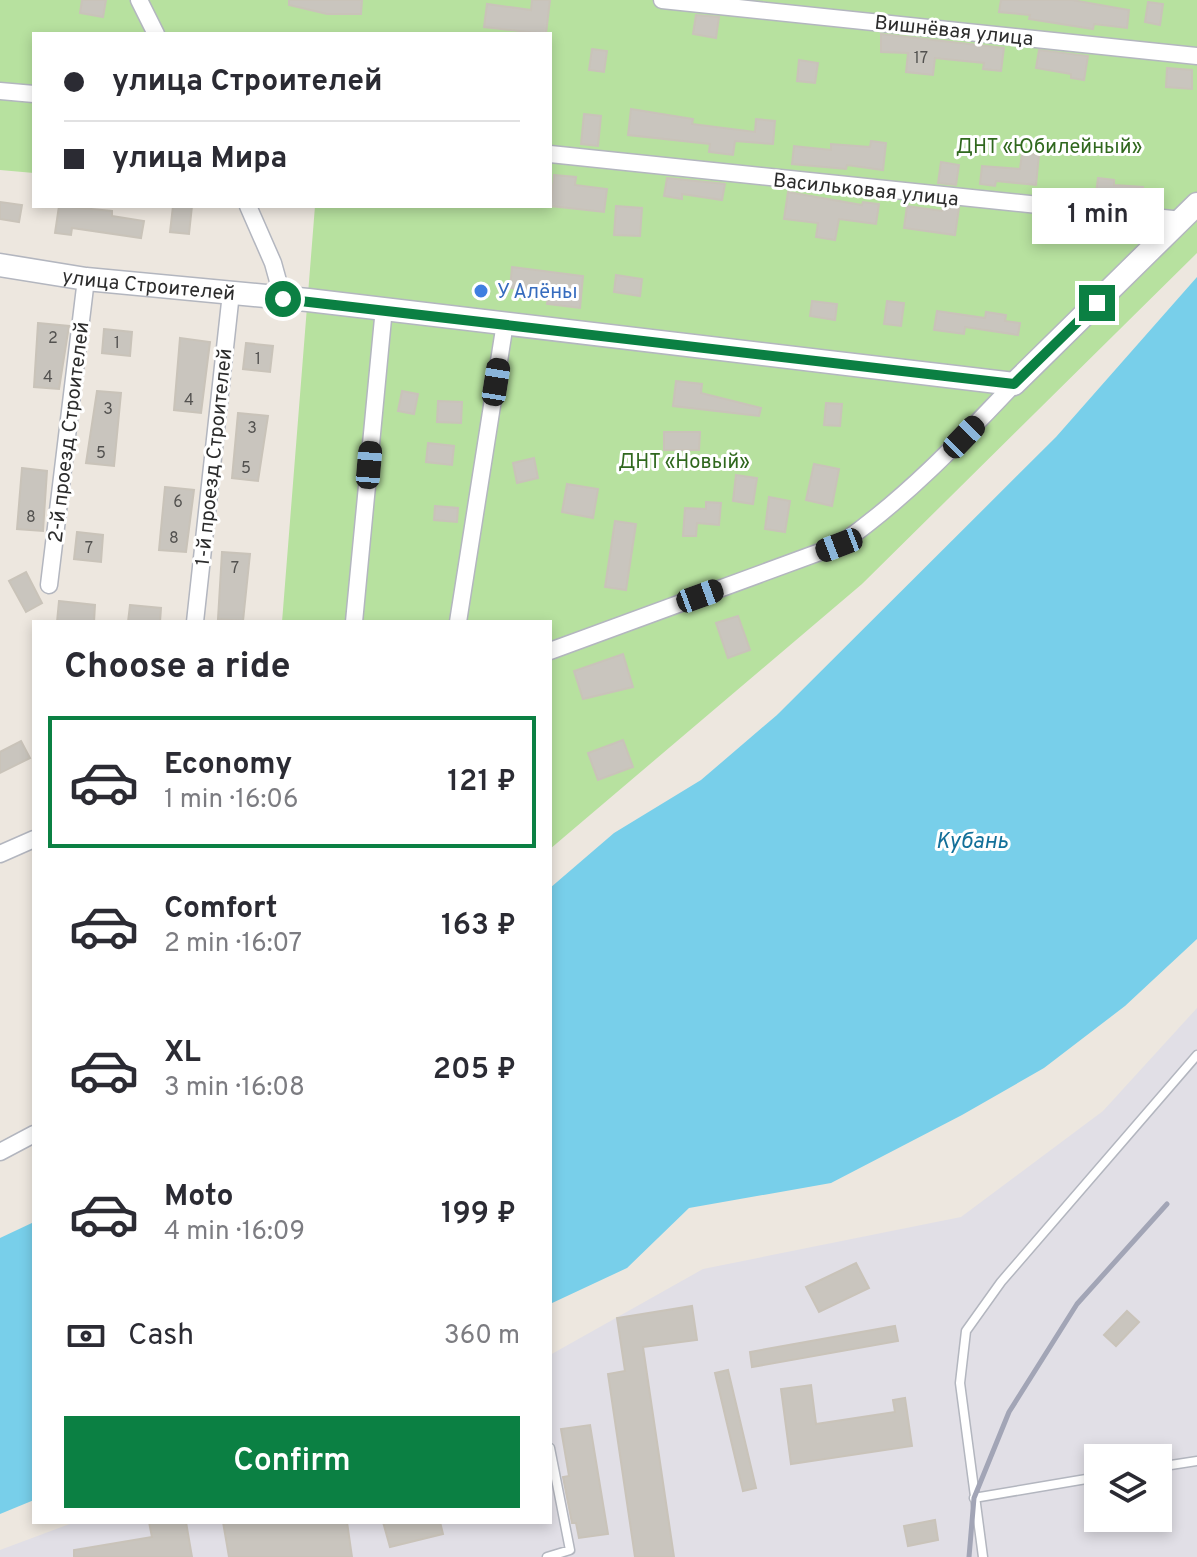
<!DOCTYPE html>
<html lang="en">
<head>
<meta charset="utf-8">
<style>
	body { margin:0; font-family:Overpass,sans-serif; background:#f7f7f7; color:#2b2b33; height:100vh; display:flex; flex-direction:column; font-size:30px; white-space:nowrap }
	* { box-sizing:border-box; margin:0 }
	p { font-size:26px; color:#7c7c81 }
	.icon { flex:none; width:44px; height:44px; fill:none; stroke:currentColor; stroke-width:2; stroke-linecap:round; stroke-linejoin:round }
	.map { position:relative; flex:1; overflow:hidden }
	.drawer { position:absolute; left:32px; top:620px; width:520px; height:904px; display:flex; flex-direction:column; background:#fff; border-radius:0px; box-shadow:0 4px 12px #0003 }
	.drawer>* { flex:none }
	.top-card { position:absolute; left:32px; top:32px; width:520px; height:176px; border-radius:0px; box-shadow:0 4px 12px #0003; display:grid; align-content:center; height:176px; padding:0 32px; background:#fff }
	.tools { position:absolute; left:1084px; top:1444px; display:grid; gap:16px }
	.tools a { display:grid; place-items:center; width:88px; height:88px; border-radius:0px; background:#fff; box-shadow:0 4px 12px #0003; font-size:40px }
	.end { position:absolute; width:36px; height:36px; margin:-18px; border:10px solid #0b8043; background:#fff; box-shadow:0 0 0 4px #fff }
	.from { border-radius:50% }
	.bubble { position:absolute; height:56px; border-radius:0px; background:#fff; box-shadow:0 4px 12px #0003; font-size:26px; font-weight:600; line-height:56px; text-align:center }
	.car { position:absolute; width:24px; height:48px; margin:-24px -12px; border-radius:10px; box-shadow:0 0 6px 2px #0007; background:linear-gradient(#222 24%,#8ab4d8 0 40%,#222 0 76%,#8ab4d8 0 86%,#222 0) }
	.top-card b { display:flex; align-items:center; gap:28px; height:76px; font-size:30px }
	.top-card b+b { border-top:2px solid #e1e1e2 }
	.top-card i { width:20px; height:20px; background:#2b2b33 }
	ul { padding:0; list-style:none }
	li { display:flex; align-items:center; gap:24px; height:132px; margin:0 16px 12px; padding:0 16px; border:4px solid transparent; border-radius:0px }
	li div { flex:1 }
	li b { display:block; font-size:30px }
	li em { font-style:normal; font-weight:600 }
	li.on { border-color:#0b8043 }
	li>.icon { width:72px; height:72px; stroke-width:1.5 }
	h2 { padding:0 32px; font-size:36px; line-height:96px }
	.pay { display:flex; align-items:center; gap:20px; height:88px; padding:0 32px; font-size:30px }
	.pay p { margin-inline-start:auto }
	.primary-button { display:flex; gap:16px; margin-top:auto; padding:16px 32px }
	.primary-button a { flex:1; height:92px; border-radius:0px; background:#0b8043; color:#fff; font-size:32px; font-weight:600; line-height:92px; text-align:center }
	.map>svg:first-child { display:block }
	.industrial { fill:#e1dfe6; fill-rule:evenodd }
	.green { fill:#b7e19f }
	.water { fill:#78cfea }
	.building { fill:#c9c5be; stroke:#c9c3b9; stroke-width:2 }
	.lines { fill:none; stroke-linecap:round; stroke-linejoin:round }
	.lane-casing { stroke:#b3b6bf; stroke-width:11 }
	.street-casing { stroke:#b3b6bf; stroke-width:19 }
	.secondary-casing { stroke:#b3b6bf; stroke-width:25 }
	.lane { stroke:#fff; stroke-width:8 }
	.street { stroke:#fff; stroke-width:16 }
	.secondary { stroke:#fff; stroke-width:22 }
	.rail { stroke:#a2a5b6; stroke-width:5 }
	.route { stroke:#0b8043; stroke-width:10 }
	.shop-dot { fill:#3f7fe0; stroke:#fff; stroke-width:3 }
	.labels { text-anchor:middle; stroke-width:6; stroke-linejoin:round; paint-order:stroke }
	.number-label { font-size:16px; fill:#535250 }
	.street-label { font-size:20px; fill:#2c2c2c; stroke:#fff }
	.park-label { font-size:20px; fill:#30681e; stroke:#fff }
	.shop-label { font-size:20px; fill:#366cbe; stroke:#fff; text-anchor:start }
	.water-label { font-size:22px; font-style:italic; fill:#137099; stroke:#fff }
</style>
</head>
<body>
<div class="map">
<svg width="1197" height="1557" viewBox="0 0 1197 1557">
	<rect width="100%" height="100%" fill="#ede7df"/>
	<path class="industrial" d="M 1197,1008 L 1197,1557 L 0,1557 L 0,1550 L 75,1522 L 550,1522 L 550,1355 L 703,1269 L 961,1217 L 1103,1111 ZM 1098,1458 L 1158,1458 L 1158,1518 L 1098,1518 Z"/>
	<path class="green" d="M 0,0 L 1197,0 L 1197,253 L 862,584 L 550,849 L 550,622 L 282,622 L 315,206 L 550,206 L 550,34 L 34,34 L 34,173 L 0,170 Z"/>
	<path class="water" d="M 1197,277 L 1197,939 L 1125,1006 L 1044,1068 L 962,1115 L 831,1183 L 689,1208 L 627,1268 L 550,1304 L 550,888 L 614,833 L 701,780 L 777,715 L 1056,437 Z
		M 34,1222 L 34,1500 L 0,1514 L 0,1238 Z"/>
	<path class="building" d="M 82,0 L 106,0 L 103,17 L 80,13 Z
		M 289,0 L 362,0 L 361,14 L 327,14 L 289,5 Z
		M 532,0 L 550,0 L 546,34 L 484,27 L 487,4 L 531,10 Z
		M 1001,0 L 1072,0 L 1129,10 L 1127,28 L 1094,24 L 1093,29 L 1029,19 L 1030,15 L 999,12 Z
		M 1148,2 L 1163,4 L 1160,25 L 1145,22 Z
		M 696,15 L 719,17 L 716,38 L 693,34 Z
		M 881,34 L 1004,48 L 1001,71 L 983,69 L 984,63 L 935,58 L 933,75 L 906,72 L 908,53 L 881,52 Z
		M 592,49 L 607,51 L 604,72 L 589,70 Z
		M 1039,50 L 1088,56 L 1084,80 L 1071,78 L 1071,74 L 1036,68 Z
		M 799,60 L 818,63 L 815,83 L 797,81 Z
		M 1167,68 L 1192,70 L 1192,89 L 1166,87 Z
		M 631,109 L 693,119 L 692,124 L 755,132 L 756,119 L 775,121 L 773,144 L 735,141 L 733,155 L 709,152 L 710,144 L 628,135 Z
		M 584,114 L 601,116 L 598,146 L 581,144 Z
		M 871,141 L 886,143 L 883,170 L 847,165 L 846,169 L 792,164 L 794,146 L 831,150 L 831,144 L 870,147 Z
		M 1022,153 L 1039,155 L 1036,185 L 996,181 L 995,186 L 980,184 L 982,166 L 1020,169 Z
		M 941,162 L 959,165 L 956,185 L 938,183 Z
		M 554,175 L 576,177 L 575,185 L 607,189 L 604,212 L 551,206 Z
		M 667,178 L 725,184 L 722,200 L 682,194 L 682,199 L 664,196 Z
		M 1098,178 L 1114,180 L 1114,185 L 1143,187 L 1141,205 L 1095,200 Z
		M 788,192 L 862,205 L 863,202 L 879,204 L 876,224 L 839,219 L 835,240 L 816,237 L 818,223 L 784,219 Z
		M 0,202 L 22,205 L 19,222 L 0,219 Z
		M 59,206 L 112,211 L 112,216 L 144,221 L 141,238 L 72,228 L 71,235 L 55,233 Z
		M 173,206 L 192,206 L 189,234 L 170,232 Z
		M 616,206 L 642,208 L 640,236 L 614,235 Z
		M 907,206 L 942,211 L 943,206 L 959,208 L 955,235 L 904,228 Z
		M 512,267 L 583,276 L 580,308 L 547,304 L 549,293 L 510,288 Z
		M 616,275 L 642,279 L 640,296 L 614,292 Z
		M 812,301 L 837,304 L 835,320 L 810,316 Z
		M 887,301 L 904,303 L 901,326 L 884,324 Z
		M 937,311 L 985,318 L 986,312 L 1006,315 L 1005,321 L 1020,323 L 1018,335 L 965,327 L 964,334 L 934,330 Z
		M 38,323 L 69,326 L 59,389 L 34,387 Z
		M 104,329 L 132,332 L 130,356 L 102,353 Z
		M 180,338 L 210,342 L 201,413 L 174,410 Z
		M 246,343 L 273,346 L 270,372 L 243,369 Z
		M 676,381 L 702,384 L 701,393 L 761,408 L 759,416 L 673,406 Z
		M 97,391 L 121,393 L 114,466 L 86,463 Z
		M 402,391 L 418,394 L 414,414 L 398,411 Z
		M 438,401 L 462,402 L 461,423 L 437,422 Z
		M 826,403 L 842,404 L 840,426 L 824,425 Z
		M 238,413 L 268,416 L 258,481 L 232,478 Z
		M 664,432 L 700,432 L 699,450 L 664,450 Z
		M 428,443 L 454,446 L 452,465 L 426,462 Z
		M 534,458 L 538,478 L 517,483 L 513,463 Z
		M 814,464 L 839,469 L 832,506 L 806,500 Z
		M 22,468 L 47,471 L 43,531 L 17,529 Z
		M 736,475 L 757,478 L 753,504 L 733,501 Z
		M 567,484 L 598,489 L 593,518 L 562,512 Z
		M 165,487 L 194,490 L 186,552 L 159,550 Z
		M 769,497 L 790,501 L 785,532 L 765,529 Z
		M 706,502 L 721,503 L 719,525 L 697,523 L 696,536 L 683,536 L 685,508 L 706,509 Z
		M 435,506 L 458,508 L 457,522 L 434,520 Z
		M 615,521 L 636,524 L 626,590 L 605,587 Z
		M 77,532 L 103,535 L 101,562 L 74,559 Z
		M 222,552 L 250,554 L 243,621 L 218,619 Z
		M 26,572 L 42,603 L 26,612 L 9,581 Z
		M 59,601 L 95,605 L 94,622 L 57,622 Z
		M 130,605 L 161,608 L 160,622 L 128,622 Z
		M 738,616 L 750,650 L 728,658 L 716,623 Z
		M 623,654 L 633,687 L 583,699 L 574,671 Z
		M 623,740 L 633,767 L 598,780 L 588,753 Z
		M 21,741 L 30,758 L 0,773 L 0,752 Z
		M 856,1263 L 869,1288 L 819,1312 L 806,1287 Z
		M 692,1306 L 697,1340 L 643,1347 L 674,1557 L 635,1557 L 608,1374 L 625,1371 L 617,1318 Z
		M 1127,1311 L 1139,1322 L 1116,1346 L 1104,1335 Z
		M 895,1326 L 898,1341 L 752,1367 L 750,1352 Z
		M 728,1370 L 756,1488 L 743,1491 L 715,1373 Z
		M 811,1385 L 816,1424 L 895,1412 L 893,1400 L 905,1398 L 912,1446 L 791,1464 L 781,1389 Z
		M 590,1425 L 608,1534 L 579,1538 L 576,1523 L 572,1523 L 563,1477 L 569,1476 L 561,1429 Z
		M 935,1520 L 938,1540 L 908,1546 L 904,1526 Z
		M 149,1522 L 186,1522 L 192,1557 L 74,1557 L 74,1550 L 152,1537 Z
		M 223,1522 L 347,1522 L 352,1557 L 229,1557 Z
		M 383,1522 L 440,1522 L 443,1534 L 390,1547 Z"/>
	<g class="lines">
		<defs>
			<path id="lane" d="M 1158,1467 L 1197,1461
				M 974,1498 L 1098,1477
				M 547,1557 L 570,1550 L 550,1448
				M 983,1557 L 960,1383 L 966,1331 L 1001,1282 L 1197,1055"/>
			<path id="street" d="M 139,0 L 156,34
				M 662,0 L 1197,56
				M 0,91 L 34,94
				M 550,154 L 1182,220
				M 248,206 L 273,263 L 283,299
				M 49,585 L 86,279
				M 195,622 L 231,293
				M 354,622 L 384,308
				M 458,622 L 505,323
				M 550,651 L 839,545 C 905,499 959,442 1014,384
				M 0,854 L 34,839
				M 0,1152 L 34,1134"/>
			<g id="secondary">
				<path id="s1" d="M 0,265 L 86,279 L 308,300 L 1014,384 L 1197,204"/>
			</g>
		</defs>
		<use href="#lane" class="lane-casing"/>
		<use href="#street" class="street-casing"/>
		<use href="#secondary" class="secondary-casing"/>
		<use href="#lane" class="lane"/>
		<use href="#street" class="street"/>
		<use href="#secondary" class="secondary"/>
		<path class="rail" d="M 969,1557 L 974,1498 L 1009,1412 L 1077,1304 L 1167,1204"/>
	</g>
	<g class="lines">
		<path class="route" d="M 283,299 L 1014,384 L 1097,303"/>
	</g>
	<circle class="shop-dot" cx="481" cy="291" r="8"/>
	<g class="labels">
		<g class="number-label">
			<text x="921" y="63">17</text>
			<text x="53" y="343">2</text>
			<text x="117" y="348">1</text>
			<text x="258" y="364">1</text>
			<text x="48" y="382">4</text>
			<text x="189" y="405">4</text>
			<text x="108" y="414">3</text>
			<text x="252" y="433">3</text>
			<text x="101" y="458">5</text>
			<text x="246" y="473">5</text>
			<text x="178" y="507">6</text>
			<text x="31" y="522">8</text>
			<text x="174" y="543">8</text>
			<text x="89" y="553">7</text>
			<text x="235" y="573">7</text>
		</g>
		<g class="street-label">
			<text transform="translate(954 30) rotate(6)" y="7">Вишнёвая улица</text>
			<text transform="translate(866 189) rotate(6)" y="7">Васильковая улица</text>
			<text dy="7" stroke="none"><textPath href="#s1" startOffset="150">улица Строителей</textPath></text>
			<text transform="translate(68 432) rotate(-83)" y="7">2-й проезд Строителей</text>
			<text transform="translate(213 457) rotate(-84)" y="7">1-й проезд Строителей</text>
		</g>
		<g class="park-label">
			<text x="1049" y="153">ДНТ «Юбилейный»</text>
			<text x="684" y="468">ДНТ «Новый»</text>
		</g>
		<g class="shop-label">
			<text x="497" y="298">У Алёны</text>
		</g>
		<g class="water-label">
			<text x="972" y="848">Кубань</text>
		</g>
	</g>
</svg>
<div class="tools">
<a><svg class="icon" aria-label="layers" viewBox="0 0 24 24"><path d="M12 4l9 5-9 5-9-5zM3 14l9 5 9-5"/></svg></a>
</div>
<i class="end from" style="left:283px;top:299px"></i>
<i class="end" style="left:1097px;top:303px"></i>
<div class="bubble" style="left:1032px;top:188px;width:132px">1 min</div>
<i class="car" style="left:496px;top:382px;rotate:9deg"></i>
<i class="car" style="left:964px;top:437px;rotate:44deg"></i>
<i class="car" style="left:369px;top:465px;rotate:5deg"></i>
<i class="car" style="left:839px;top:545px;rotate:249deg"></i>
<i class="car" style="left:700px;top:596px;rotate:70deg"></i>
<div class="top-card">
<b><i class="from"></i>улица Строителей</b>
<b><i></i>улица Мира</b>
</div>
<section class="drawer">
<h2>Choose a ride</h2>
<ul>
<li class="on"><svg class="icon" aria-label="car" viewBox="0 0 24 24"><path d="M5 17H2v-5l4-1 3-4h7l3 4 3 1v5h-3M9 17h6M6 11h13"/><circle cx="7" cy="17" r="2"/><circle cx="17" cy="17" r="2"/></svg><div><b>Economy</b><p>1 min · 16:06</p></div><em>121 ₽</em></li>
<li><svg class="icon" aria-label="car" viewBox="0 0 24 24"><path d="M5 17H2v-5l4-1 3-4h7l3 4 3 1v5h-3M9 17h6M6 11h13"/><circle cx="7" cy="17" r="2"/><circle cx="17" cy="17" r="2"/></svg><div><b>Comfort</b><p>2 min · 16:07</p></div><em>163 ₽</em></li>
<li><svg class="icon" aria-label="car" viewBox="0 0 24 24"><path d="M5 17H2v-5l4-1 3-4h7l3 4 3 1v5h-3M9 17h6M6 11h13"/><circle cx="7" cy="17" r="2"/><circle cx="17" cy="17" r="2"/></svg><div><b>XL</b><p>3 min · 16:08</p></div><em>205 ₽</em></li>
<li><svg class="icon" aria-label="car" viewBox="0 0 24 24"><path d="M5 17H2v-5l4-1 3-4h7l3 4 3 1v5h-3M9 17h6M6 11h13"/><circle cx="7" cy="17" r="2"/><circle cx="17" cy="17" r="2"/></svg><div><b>Moto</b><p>4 min · 16:09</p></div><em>199 ₽</em></li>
</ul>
<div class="pay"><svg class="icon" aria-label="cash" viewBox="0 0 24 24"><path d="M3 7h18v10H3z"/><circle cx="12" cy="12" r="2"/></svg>Cash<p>360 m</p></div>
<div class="primary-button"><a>Confirm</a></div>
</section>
</div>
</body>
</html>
